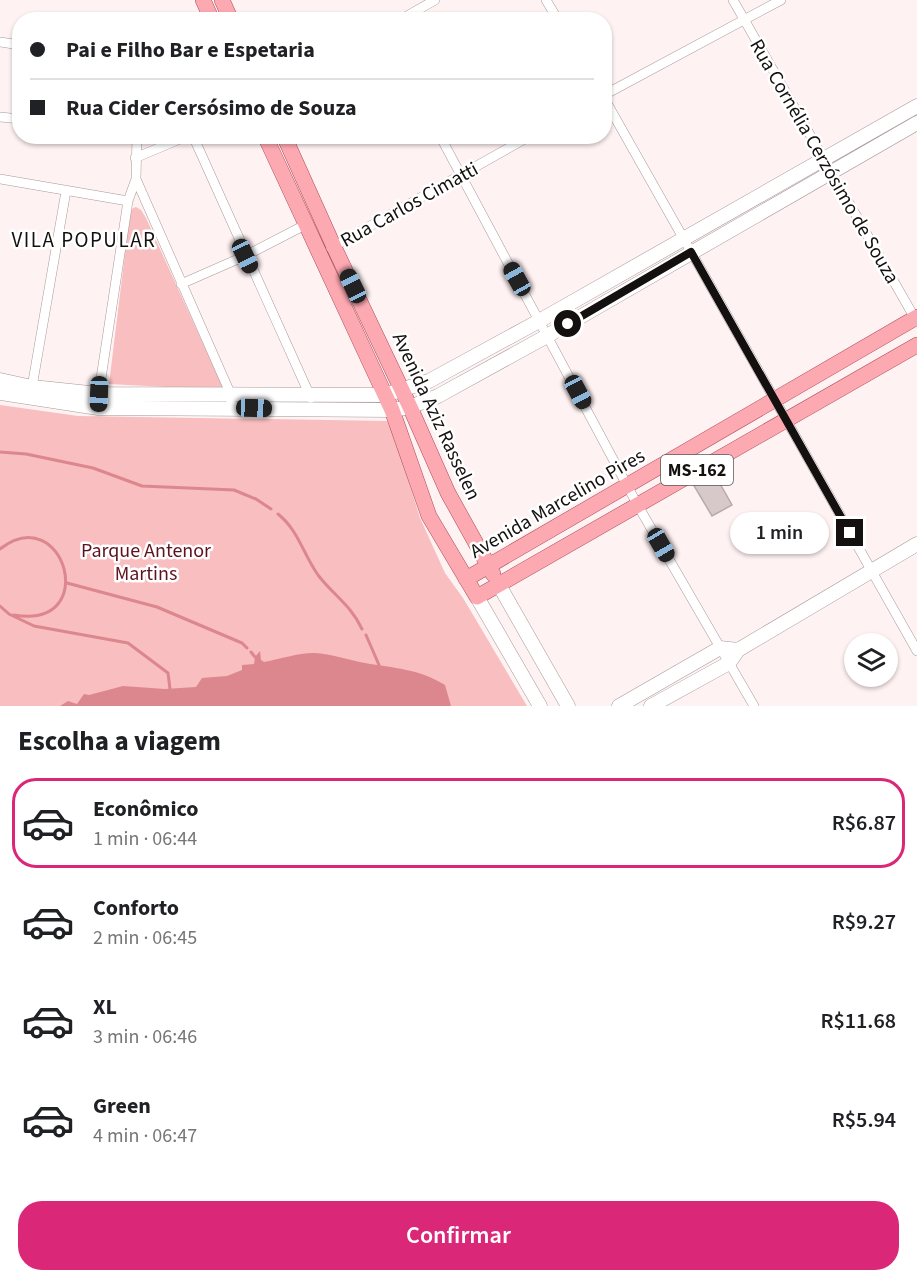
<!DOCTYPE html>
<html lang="pt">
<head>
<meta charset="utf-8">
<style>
	body { margin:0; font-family:"Source Sans 3",sans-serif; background:#f6f6f6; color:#202124; height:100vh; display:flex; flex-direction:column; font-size:22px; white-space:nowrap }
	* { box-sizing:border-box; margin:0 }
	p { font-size:20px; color:#757577 }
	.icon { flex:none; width:33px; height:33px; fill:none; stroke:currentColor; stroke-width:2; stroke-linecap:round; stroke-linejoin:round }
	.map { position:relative; height:706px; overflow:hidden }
	.panel { display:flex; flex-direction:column; background:#fff; flex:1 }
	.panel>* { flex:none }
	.top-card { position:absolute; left:12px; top:12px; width:600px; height:132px; border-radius:24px; box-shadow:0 2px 4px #0004; display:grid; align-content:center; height:132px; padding:0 18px; background:#fff }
	.tools { position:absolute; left:844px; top:633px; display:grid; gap:12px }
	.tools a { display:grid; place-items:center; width:54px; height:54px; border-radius:50%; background:#fff; box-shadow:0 2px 4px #0004; font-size:30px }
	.end { position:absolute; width:27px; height:27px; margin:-14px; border:8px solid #151010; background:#fff; box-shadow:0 0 0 3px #fff }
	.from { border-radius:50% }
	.bubble { position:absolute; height:42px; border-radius:21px; background:#fff; box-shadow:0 2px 4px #0004; font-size:20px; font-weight:600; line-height:42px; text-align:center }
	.car { position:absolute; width:18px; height:36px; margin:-18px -9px; border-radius:8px; box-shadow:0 0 4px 2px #0007; background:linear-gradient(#222 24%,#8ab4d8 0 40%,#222 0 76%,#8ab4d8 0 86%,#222 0) }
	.top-card b { display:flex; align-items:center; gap:21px; height:57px; font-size:22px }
	.top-card b+b { border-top:2px solid #e0e0e0 }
	.top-card i { width:15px; height:15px; background:#202124 }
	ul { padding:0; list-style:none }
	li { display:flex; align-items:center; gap:18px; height:90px; margin:0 12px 9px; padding:0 6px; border:3px solid transparent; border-radius:24px }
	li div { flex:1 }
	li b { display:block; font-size:22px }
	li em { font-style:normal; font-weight:600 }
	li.selected { border-color:#db2777 }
	li>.icon { width:54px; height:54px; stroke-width:1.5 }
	h2 { padding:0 18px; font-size:27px; line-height:72px }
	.primary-button { display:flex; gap:12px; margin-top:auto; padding:12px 18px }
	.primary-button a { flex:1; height:69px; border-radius:24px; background:#db2777; color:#fff; font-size:24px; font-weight:600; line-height:69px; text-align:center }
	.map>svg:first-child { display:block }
	.green { fill:#f8bec0 }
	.water { fill:#dc878d }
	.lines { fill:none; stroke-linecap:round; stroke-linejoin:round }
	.stream { stroke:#dc878d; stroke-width:3 }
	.building { fill:#d7c8c9; stroke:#b9aaab; stroke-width:1.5 }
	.street-casing { stroke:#a89999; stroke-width:10 }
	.secondary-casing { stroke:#a89999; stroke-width:15 }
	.primary-casing { stroke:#ab4e58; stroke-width:16 }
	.street { stroke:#fff; stroke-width:9 }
	.secondary { stroke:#fff; stroke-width:14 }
	.primary { stroke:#fda9b2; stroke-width:15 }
	.route { stroke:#151010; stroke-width:8 }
	.labels { text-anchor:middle; stroke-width:5; stroke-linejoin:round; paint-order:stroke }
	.shield { fill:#fff; stroke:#5b5858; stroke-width:1.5 }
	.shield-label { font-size:18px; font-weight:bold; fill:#151010 }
	.street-label { font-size:20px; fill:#151010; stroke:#fff }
	.park-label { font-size:20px; fill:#5e1220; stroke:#fff }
	.neighbourhood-label { font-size:21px; letter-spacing:1.5px; fill:#151010; stroke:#fff }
</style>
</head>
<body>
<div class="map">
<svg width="917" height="706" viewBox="0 0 917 706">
	<rect width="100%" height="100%" fill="#fff2f3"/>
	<path class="green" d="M 136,207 L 141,210 L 146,218 L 224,390 L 109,384 L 130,213 L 133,208 Z
		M 0,405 L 78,416 L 387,421 L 395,438 L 420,518 L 445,573 L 463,598 L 527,706 L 0,706 Z"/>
	<path class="water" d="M 260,651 L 261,660 L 264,662 C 281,659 297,653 314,653 C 332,654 348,660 365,663 C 393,668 420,669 445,685 L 451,706 L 60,706 L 68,701 L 77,704 L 84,694 L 89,695 L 123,686 L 165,689 L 196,687 L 202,678 L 227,676 L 242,670 L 242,665 L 254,664 L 255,657 Z"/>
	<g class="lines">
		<path class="stream" d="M 0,452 L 26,454 L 93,468 L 142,486 L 234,490 L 256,499 L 271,509
			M 278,514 C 299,531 303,554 318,575 C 334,596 350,604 362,629
			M 0,549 C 64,499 102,630 14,615
			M 67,583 L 157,607 L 242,643 L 247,648
			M 0,606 L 9,614 L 34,626 L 128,643 L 168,673 L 170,689
			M 366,635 L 379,665
			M 251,652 L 255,657"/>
	</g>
	<path class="building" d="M 714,473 L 732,505 L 712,516 L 693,484 Z"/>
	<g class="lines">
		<defs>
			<path id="street" d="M 546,0 L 558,20
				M 733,0 L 917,322
				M 400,20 L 435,0
				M 0,42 L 20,45
				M 604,95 L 781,0
				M 604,98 L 917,651
				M 0,117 L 20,119
				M 193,136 L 311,398
				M 440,136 L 637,504 L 754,706
				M 135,158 L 187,136
				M 0,179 L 128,201
				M 136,179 L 231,395 L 231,408
				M 331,248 L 530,136
				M 181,284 L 245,256 L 305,225
				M 32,387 L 66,191
				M 98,398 L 128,201 L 136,179 L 137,136"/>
			<path id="secondary" d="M 0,380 L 32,387 L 99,394 L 385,395 L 429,381 L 539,321 L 917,106
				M 0,393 L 98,408 L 392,410 L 410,407 L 438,396 L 547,336 L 917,123
				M 499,585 L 568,706
				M 477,597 L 540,706
				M 619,706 L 720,648 L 738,650
				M 651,706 L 729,663 L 738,650 L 917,544"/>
			<path id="primary" d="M 203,0 L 212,20
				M 222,0 L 231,20
				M 265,136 L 392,410 L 429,516 L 477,597 L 917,345
				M 284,136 L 334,247 L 410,407 L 448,493 L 493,574
				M 466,579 L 917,317"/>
		</defs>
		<use href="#street" class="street-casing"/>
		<use href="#secondary" class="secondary-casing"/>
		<use href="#primary" class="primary-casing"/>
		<use href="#street" class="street"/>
		<use href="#secondary" class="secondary"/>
		<use href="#primary" class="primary"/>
	</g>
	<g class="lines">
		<path class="route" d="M 568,324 L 691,252 L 850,533"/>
	</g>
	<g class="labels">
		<rect class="shield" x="661" y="455" width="72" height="30" rx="4.5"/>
		<g class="shield-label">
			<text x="697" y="476">MS-162</text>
		</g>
		<g class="street-label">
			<text transform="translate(825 161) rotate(60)" y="7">Rua Cornélia Cerzósimo de Souza</text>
			<text transform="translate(409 204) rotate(-29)" y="7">Rua Carlos Cimatti</text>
			<text transform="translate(437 416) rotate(65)" y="7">Avenida Aziz Rasselen</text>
			<text transform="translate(557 503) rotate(-30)" y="7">Avenida Marcelino Pires</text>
		</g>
		<g class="park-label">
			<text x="146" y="557">Parque Antenor<tspan x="146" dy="23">Martins</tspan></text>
		</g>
		<g class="neighbourhood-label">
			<text x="84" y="247">VILA POPULAR</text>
		</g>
	</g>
</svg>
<div class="tools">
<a><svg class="icon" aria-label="layers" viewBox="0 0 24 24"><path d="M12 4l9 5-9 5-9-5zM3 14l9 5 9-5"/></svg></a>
</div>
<i class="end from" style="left:568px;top:324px"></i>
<i class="end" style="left:850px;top:533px"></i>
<div class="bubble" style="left:730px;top:512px;width:99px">1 min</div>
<i class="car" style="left:245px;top:256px;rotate:155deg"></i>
<i class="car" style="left:517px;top:279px;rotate:331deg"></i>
<i class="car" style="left:353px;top:286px;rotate:334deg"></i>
<i class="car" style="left:578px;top:392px;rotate:152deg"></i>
<i class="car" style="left:99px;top:394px;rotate:182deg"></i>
<i class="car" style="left:254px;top:408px;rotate:92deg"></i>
<i class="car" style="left:661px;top:545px;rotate:150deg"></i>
<div class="top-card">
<b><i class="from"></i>Pai e Filho Bar e Espetaria</b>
<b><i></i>Rua Cider Cersósimo de Souza</b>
</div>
</div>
<section class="panel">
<h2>Escolha a viagem</h2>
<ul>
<li class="selected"><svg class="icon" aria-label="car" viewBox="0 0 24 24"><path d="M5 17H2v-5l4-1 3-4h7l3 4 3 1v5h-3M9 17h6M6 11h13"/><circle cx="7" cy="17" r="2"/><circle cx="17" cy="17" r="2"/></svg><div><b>Econômico</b><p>1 min · 06:44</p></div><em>R$6.87</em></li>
<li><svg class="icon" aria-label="car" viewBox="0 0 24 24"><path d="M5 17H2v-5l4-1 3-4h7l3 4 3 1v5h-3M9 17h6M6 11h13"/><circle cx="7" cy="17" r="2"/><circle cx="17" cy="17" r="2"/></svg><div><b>Conforto</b><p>2 min · 06:45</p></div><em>R$9.27</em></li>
<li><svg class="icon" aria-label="car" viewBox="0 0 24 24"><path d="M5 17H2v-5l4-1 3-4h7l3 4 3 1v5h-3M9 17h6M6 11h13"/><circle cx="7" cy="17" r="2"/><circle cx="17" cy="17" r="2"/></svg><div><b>XL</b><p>3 min · 06:46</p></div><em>R$11.68</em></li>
<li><svg class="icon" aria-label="car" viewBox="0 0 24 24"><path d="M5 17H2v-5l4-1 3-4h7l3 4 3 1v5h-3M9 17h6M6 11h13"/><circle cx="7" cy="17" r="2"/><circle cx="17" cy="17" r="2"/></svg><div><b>Green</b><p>4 min · 06:47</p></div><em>R$5.94</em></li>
</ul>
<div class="primary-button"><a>Confirmar</a></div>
</section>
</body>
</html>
